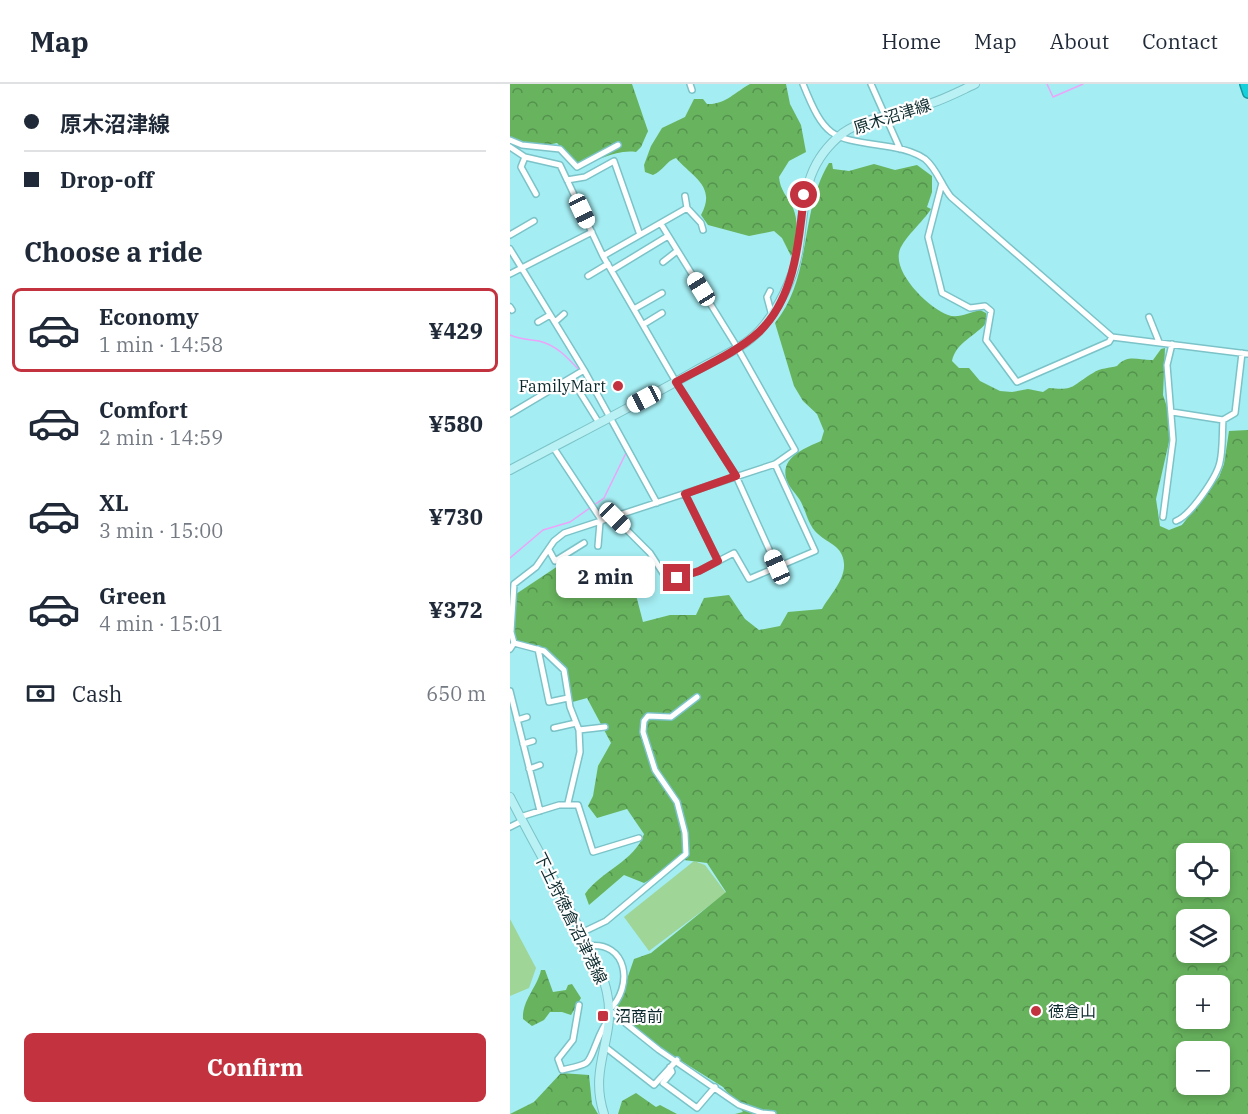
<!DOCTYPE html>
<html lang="en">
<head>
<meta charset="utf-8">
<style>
	body { margin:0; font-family:"IBM Plex Serif","Noto Sans JP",serif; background:#f6f6f7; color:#1f2937; height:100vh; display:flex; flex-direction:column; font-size:22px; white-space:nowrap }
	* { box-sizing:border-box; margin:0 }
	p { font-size:20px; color:#747a83 }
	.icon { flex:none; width:33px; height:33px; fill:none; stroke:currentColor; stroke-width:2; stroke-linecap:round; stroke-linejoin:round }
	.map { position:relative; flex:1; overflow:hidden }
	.sheet { display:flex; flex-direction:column; background:#fff; width:510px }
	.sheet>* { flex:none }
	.top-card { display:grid; align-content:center; height:132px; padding:0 24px; background:#fff }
	.tools { position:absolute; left:666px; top:759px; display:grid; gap:12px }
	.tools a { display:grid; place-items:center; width:54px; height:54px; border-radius:9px; background:#fff; box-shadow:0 3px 9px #0003; font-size:30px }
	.end { position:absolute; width:27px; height:27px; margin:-14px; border:8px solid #c3333f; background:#fff; box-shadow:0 0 0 3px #fff }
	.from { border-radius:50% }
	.bubble { position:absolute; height:42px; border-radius:9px; background:#fff; box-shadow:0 3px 9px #0003; font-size:20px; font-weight:700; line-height:42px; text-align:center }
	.car { position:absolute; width:18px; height:36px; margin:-18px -9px; border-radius:8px; box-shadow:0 0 4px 2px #0007; background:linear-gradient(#fff 24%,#345 0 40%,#fff 0 76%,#345 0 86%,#fff 0) }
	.top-card b { display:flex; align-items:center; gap:21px; height:57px; font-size:22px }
	.top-card b+b { border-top:2px solid #e0e1e3 }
	.top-card i { width:15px; height:15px; background:#1f2937 }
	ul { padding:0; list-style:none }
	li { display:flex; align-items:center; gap:18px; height:84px; margin:0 12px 9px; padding:0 12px; border:3px solid transparent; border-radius:9px }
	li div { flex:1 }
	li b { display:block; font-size:22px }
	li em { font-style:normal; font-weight:700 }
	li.on { border-color:#c3333f }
	li>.icon { width:54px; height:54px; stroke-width:1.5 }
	h2 { padding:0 24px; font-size:27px; line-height:72px }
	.pay { display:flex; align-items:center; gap:15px; height:66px; padding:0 24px; font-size:22px }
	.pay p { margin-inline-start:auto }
	.cta { display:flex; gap:12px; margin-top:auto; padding:12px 24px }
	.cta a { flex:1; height:69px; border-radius:9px; background:#c3333f; color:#fff; font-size:24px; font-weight:700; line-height:69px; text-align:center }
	header { display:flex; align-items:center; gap:36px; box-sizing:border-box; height:84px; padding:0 30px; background:#fff; border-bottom:2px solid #e0e1e3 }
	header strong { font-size:28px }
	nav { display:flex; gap:33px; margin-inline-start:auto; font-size:21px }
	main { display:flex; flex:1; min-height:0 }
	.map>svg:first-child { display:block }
	.grass { fill:#9fd597 }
	.forest { fill:url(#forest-crowns); fill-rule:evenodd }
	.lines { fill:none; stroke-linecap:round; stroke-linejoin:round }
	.stream { stroke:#eda3f9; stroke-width:1.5 }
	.street-casing { stroke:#7bc3c8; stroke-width:8 }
	.secondary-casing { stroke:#7bc3c8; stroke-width:10 }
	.highway-casing { stroke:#12979f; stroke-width:12 }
	.street { stroke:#fff; stroke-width:5 }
	.secondary { stroke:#b9f1f4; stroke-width:8 }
	.highway { stroke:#15d1dc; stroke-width:9 }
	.route { stroke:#c3333f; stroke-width:8 }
	.poi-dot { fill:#c3333f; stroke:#fff; stroke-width:2 }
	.labels { text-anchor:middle; stroke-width:4.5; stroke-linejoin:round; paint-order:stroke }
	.street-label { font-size:16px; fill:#0d2b2e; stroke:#fff }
	.poi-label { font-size:16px; fill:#0d2b2e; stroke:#fff; text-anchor:start }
</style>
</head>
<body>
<header>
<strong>Map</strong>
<nav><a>Home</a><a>Map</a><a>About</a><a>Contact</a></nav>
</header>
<main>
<section class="sheet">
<div class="top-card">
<b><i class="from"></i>原木沼津線</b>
<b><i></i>Drop-off</b>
</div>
<h2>Choose a ride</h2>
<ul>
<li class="on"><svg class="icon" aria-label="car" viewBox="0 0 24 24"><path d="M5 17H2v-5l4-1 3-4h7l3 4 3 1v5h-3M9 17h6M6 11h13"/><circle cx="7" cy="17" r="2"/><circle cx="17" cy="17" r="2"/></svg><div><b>Economy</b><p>1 min · 14:58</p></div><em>¥429</em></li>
<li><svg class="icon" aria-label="car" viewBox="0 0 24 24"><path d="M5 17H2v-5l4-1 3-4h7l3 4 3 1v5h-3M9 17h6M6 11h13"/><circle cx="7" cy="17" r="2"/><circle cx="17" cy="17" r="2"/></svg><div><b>Comfort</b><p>2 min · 14:59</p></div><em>¥580</em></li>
<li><svg class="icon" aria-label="car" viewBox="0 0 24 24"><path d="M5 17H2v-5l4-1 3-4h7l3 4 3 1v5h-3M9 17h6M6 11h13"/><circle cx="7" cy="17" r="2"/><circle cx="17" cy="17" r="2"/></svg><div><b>XL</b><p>3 min · 15:00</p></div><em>¥730</em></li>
<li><svg class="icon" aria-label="car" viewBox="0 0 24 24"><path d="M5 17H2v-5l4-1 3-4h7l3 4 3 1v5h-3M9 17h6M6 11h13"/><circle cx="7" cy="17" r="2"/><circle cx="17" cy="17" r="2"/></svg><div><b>Green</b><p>4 min · 15:01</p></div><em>¥372</em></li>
</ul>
<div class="pay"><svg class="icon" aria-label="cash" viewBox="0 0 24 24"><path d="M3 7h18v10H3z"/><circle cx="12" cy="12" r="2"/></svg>Cash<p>650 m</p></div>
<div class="cta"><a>Confirm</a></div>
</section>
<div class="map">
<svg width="738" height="1030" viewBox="0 0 738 1030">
	<defs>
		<pattern id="forest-crowns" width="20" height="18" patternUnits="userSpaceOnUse" patternTransform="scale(1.5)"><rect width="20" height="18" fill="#68b35e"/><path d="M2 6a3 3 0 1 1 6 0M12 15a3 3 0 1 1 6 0" fill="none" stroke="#54924e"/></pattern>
	</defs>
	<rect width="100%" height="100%" fill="#a4edf2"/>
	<path class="grass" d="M 184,777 L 195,781 L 216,809 L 139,867 L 114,833 Z
		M 0,835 L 26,884 L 19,904 L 0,912 Z"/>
	<path class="forest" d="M 0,0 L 122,0 L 138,47 L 131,63 L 126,68 C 103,65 88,80 66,79 L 47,59 L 23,64 L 0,54 Z
		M 240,0 L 276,0 L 280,20 L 291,41 L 296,68 L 279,77 L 269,93 C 270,106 277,112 283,124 C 289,137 287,160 281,172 L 272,154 L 264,147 L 239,152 L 198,141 L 191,131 C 207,102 182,93 166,74 C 156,77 153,87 143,91 L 135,88 L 134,81 L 141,62 L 152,44 L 175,33 L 184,15 L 193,15 L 197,20 C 215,21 225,8 240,0 Z
		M 319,79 L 322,79 L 323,85 L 339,87 L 364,80 L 385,86 L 407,81 L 422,92 L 422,108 L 417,123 L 421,125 C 414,137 391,156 389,169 C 385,191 419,224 438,231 C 448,235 460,228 470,226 L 476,229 L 477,238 C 466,252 446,258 442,277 L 449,284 L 459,284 L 470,297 L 490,307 L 502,308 L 518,305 L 533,308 L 539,304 C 566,307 562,301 583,289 C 590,284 600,284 607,282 C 618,269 630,277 643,276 L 651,265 L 655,264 L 653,311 L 659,329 L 659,358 L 646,415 L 650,442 L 659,446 L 672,441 L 709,393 L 714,380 L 719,347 L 738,346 L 738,1030 L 225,1030 L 233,1028 L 213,1003 L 144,960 L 106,927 L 124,875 L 141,869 L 216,808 L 197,779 L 174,776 L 134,799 L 114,791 L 79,821 L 75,810 C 91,787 125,777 134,750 L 117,725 L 87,734 L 78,722 L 83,712 L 88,682 L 101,659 L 77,614 L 59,619 C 53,576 51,565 4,559 L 2,542 L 3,512 L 48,482 L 62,478 L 71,485 L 83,482 L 95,488 L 117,475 L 134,488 L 135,502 L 126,511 L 133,538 L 160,531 L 186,531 L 194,514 L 219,511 L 235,535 L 249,546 L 270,542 L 278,528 L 312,525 C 320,511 335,496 334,480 C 333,462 319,460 308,450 C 298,441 297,430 291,418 C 287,410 278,403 276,394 C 271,373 295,364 311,357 L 314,347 L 307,330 L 293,317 L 284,302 L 265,239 C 303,192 289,128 319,79 ZM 676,770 L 710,770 L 710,802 L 676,802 ZM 676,836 L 710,836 L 710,868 L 676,868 ZM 676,902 L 710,902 L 710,934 L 676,934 ZM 676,968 L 710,968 L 710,1000 L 676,1000 Z
		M 31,886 L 35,886 L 43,908 L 56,906 L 58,901 L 62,900 L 71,914 L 61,931 L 52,928 L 40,928 L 34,936 L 22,942 L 13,935 C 12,916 27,904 31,886 Z
		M 51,989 L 79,991 L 82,1020 L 88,1030 L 0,1030 L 24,1018 Z
		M 126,1009 L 146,1023 L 150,1021 L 167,1030 L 108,1030 L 112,1017 Z"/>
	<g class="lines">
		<path class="stream" d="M 537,0 L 543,13 L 573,0
			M 0,251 C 10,256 19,255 29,257 C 46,261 57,273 69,286
			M 72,289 L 96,332
			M 0,474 L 33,446 L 60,438 L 94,414 L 116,369 L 98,336"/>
		<defs>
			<path id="street" d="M 180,0 L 182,6
				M 293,0 C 316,57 322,54 381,63 C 393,65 405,68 415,75 C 427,85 431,101 441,113 L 602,253 L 738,270
				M 361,0 L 390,65
				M 0,56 L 12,61 L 50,65 L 67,83 L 108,61
				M 0,63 L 15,73 L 50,81 L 93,172 L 166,298 L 226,392 L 267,483
				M 15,73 L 11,83 L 26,110
				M 57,96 L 75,93 L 104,77 L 130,151
				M 432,99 L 418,153 L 432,209 L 460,224 L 475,222 L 481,227 L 476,256 L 507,298 L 599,258 L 602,253
				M 175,112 L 177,124 L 191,139 L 193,146
				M 0,151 L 24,137
				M 0,165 L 74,286 L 147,419
				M 93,172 L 177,124
				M 153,178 L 167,167
				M 102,186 L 158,152
				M 0,190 L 82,148
				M 78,192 L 98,180
				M 260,207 L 257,213 L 262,232
				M 0,223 L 2,226
				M 124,225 L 152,209
				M 639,233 L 649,258
				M 28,238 L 40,231
				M 45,238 L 54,230
				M 134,240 L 152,229
				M 61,294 L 89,339
				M 662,328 L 713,336 L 725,329 L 732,269
				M 0,330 L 74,286
				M 43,363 L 92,437
				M 175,410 L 208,477
				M 653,433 L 663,356 L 657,281 L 662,260
				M 105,434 L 140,469 L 158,497 L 189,487 L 224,469 L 239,495 L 305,467 L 265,380
				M 666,437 C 680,432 707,393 710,378 C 713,365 712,350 713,336
				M 88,462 L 90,438
				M 39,466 L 45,477 L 74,459
				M 4,559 L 34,567 L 54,586 L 60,623 L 69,646 L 70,668 L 58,719
				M 0,565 L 4,559 L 1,548 L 4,500 L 26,483 L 44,457 L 54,449 L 265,380 L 285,366 L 227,263 L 151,140
				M 28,565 L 39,618 L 58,614
				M 0,607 L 30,727
				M 7,636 L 17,633
				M 44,644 L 66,639
				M 69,646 L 95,643
				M 13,660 L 23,657
				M 19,685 L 30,681
				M 10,733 L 49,721 L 68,721 L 83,768 L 129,754
				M 0,743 L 12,737
				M 71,849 L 96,837 L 176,770 L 175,749 L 167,718 L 145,686 L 133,648 L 134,637 L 138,632 L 161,633 L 187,613
				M 77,862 C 118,856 124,903 99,926 L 149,966 L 229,1021 L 252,1029 L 263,1030
				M 69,921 L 63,956 L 48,975 L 52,986 C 59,984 69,983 76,979 C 83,975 88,947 99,935
				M 94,962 L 144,1001 L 167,976
				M 160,983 L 162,988 L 153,999 L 187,1024 L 205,1003"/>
			<path id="secondary" d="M 0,386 C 62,353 124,322 185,287 C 206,275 234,264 250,246 C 268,226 283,195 288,169 C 296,121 290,83 333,49 C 353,34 395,28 419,20 C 435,15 450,7 465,0
				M 0,713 C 25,762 53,809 76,859 C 84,875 94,892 97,909 C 107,953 78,982 94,1030"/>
			<path id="highway" d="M 735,0 L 738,9"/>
		</defs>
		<use href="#street" class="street-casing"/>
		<use href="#secondary" class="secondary-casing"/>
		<use href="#highway" class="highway-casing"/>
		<use href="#street" class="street"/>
		<use href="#secondary" class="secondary"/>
		<use href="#highway" class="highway"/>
	</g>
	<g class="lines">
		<path class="route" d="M 167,494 L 189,487 L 208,477 L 175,410 L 226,392 L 166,298 C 193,283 226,269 249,248 C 285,214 289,157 294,111"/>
	</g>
	<g class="poi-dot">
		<circle cx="108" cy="302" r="6"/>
		<circle cx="526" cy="927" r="6"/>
		<rect x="87" y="926" width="12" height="12" rx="3"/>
	</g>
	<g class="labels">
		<g class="street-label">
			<text transform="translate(382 32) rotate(-18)" y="6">原木沼津線</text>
			<text transform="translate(61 834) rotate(64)" y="6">下土狩徳倉沼津港線</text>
		</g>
		<g class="poi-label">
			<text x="96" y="308" text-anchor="end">FamilyMart</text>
			<text x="538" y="933">徳倉山</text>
			<text x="105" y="938">沼商前</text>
		</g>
	</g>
</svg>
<div class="tools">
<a><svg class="icon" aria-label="locate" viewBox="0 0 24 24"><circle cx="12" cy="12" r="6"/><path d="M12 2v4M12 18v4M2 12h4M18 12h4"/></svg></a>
<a><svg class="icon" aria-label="layers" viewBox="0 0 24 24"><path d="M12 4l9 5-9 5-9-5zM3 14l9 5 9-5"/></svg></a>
<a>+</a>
<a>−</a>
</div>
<i class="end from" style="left:294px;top:111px"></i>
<i class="end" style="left:167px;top:494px"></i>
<div class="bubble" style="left:46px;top:472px;width:99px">2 min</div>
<i class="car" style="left:72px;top:127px;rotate:155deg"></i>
<i class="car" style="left:191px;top:205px;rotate:328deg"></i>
<i class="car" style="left:134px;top:315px;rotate:242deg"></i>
<i class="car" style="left:105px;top:434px;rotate:135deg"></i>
<i class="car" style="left:267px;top:483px;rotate:336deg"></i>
</div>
</main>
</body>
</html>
